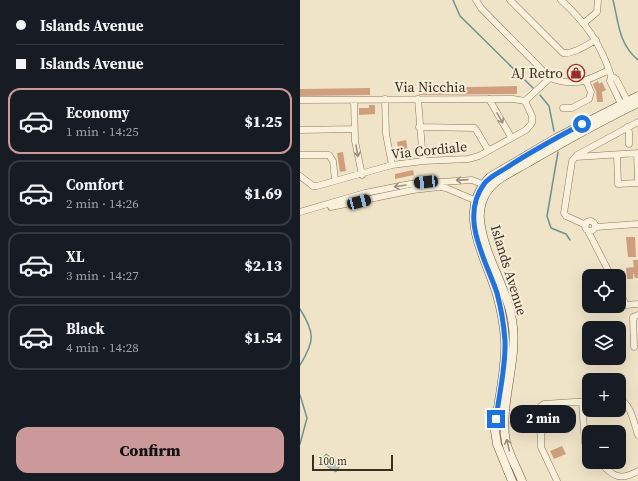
<!DOCTYPE html>
<html lang="en">
<head>
<meta charset="utf-8">
<style>
	body { margin:0; font-family:"Source Serif 4",serif; background:#20242c; color:#f1f3f6; height:100vh; display:flex; flex-direction:column; font-size:15px; white-space:nowrap }
	* { box-sizing:border-box; margin:0 }
	p { font-size:13px; color:#9ea1a6 }
	.icon { flex:none; width:22px; height:22px; fill:none; stroke:currentColor; stroke-width:2; stroke-linecap:round; stroke-linejoin:round }
	.map { position:relative; flex:1; overflow:hidden }
	.panel { display:flex; flex-direction:column; background:#171b24; width:300px }
	.panel>* { flex:none }
	.top-card { display:grid; align-content:center; height:88px; padding:0 16px; background:#171b24 }
	.buttons { position:absolute; left:282px; top:269px; display:grid; gap:8px }
	.buttons a { display:grid; place-items:center; width:44px; height:44px; border-radius:8px; background:#171b24; box-shadow:0 4px 16px #0002; font-size:20px }
	.scale { position:absolute; left:12px; bottom:10px; width:81px; box-sizing:border-box; padding-left:4px; border:2px solid #3d2e20; border-top:0; font-size:11px; line-height:14px; white-space:nowrap; color:#3d2e20; -webkit-text-stroke:3px #f7eed8; paint-order:stroke }
	.end { position:absolute; width:18px; height:18px; margin:-9px; border:5px solid #1a73e8; background:#fff; box-shadow:0 0 0 2px #fff }
	.from { border-radius:50% }
	.bubble { position:absolute; height:28px; border-radius:12px; background:#171b24; box-shadow:0 4px 16px #0002; font-size:13px; font-weight:800; line-height:28px; text-align:center }
	.car { position:absolute; width:12px; height:24px; margin:-12px -6px; border-radius:5px; box-shadow:0 0 3px 1px #0007; background:linear-gradient(#222 24%,#8ab4d8 0 40%,#222 0 76%,#8ab4d8 0 86%,#222 0) }
	.top-card b { display:flex; align-items:center; gap:14px; height:38px; font-size:15px }
	.top-card b+b { border-top:1px solid #363941 }
	.top-card i { width:10px; height:10px; background:#f1f3f6 }
	ul { padding:0; list-style:none }
	li { display:flex; align-items:center; gap:12px; height:66px; margin:0 8px 6px; padding:0 8px; border:2px solid #363941; border-radius:12px }
	li div { flex:1 }
	li b { display:block; font-size:15px }
	li em { font-style:normal; font-weight:800 }
	li.selected { border-color:#cc999b }
	li>.icon { width:36px; height:36px; stroke-width:1.5 }
	.button { display:flex; gap:8px; margin-top:auto; padding:8px 16px }
	.button a { flex:1; height:46px; border-radius:12px; background:#cc999b; color:#111; font-size:16px; font-weight:800; line-height:46px; text-align:center }
	main { display:flex; flex:1; min-height:0 }
	.map>svg:first-child { display:block }
	.water { fill:#a9c4bc; stroke:#6f938a }
	.lines { fill:none; stroke-linecap:round; stroke-linejoin:round }
	.stream { stroke:#6f938a; stroke-width:1.5 }
	.building { fill:#cf9f7d }
	.street-casing { stroke:#8d765c; stroke-width:7 }
	.secondary-casing { stroke:#6f573f; stroke-width:9 }
	.street { stroke:#faf1dc; stroke-width:6 }
	.secondary { stroke:#faf1dc; stroke-width:8 }
	.oneway { stroke:#9c907e }
	.route { stroke:#1a73e8; stroke-width:5 }
	.labels { text-anchor:middle; stroke-width:4; stroke-linejoin:round; paint-order:stroke }
	.poi-label { font-size:14px; fill:#3d2e20; stroke:#f7eed8; text-anchor:end }
	.street-label { font-size:14px; fill:#3d2e20; stroke:#f7eed8 }
</style>
</head>
<body>
<main>
<section class="panel">
<div class="top-card">
<b><i class="from"></i>Islands Avenue</b>
<b><i></i>Islands Avenue</b>
</div>
<ul>
<li class="selected"><svg class="icon" aria-label="car" viewBox="0 0 24 24"><path d="M5 17H2v-5l4-1 3-4h7l3 4 3 1v5h-3M9 17h6M6 11h13"/><circle cx="7" cy="17" r="2"/><circle cx="17" cy="17" r="2"/></svg><div><b>Economy</b><p>1 min · 14:25</p></div><em>$1.25</em></li>
<li><svg class="icon" aria-label="car" viewBox="0 0 24 24"><path d="M5 17H2v-5l4-1 3-4h7l3 4 3 1v5h-3M9 17h6M6 11h13"/><circle cx="7" cy="17" r="2"/><circle cx="17" cy="17" r="2"/></svg><div><b>Comfort</b><p>2 min · 14:26</p></div><em>$1.69</em></li>
<li><svg class="icon" aria-label="car" viewBox="0 0 24 24"><path d="M5 17H2v-5l4-1 3-4h7l3 4 3 1v5h-3M9 17h6M6 11h13"/><circle cx="7" cy="17" r="2"/><circle cx="17" cy="17" r="2"/></svg><div><b>XL</b><p>3 min · 14:27</p></div><em>$2.13</em></li>
<li><svg class="icon" aria-label="car" viewBox="0 0 24 24"><path d="M5 17H2v-5l4-1 3-4h7l3 4 3 1v5h-3M9 17h6M6 11h13"/><circle cx="7" cy="17" r="2"/><circle cx="17" cy="17" r="2"/></svg><div><b>Black</b><p>4 min · 14:28</p></div><em>$1.54</em></li>
</ul>
<div class="button"><a>Confirm</a></div>
</section>
<div class="map">
<svg width="338" height="481" viewBox="0 0 338 481">
	<rect width="100%" height="100%" fill="#f0e4c8"/>
	<path class="water" d="M 26,454 L 41,464 L 36,472 L 20,462 Z"/>
	<g class="lines">
		<path class="stream" d="M 153,0 L 160,16 L 233,88
			M 313,0 C 319,23 318,43 338,60
			M 240,95 L 249,106 L 254,131
			M 258,152 L 247,216 L 251,228 L 266,234 L 270,240
			M 0,309 C 15,333 15,341 0,365
			M 0,395 L 7,418 L 0,444"/>
	</g>
	<path class="building" d="M 298,81 L 299,84 L 302,82 L 306,90 L 302,92 L 303,102 L 297,102 L 296,91 L 293,84 Z
		M 217,86 L 217,94 L 119,95 L 119,88 Z
		M 70,88 L 70,95 L 0,96 L 0,89 Z
		M 69,105 L 75,105 L 75,114 L 59,115 L 59,108 L 69,108 Z
		M 106,140 L 109,157 L 105,158 L 102,146 L 98,147 L 97,142 Z
		M 43,152 L 46,171 L 40,172 L 37,153 Z
		M 113,170 L 114,175 L 95,179 L 95,174 Z
		M 326,237 L 335,237 L 336,257 L 328,257 Z
		M 333,260 L 338,260 L 338,278 L 335,278 L 333,272 L 333,279 L 327,279 L 326,268 L 334,267 Z
		M 262,446 L 266,454 L 254,459 L 250,451 Z"/>
	<g class="lines">
		<defs>
			<path id="street" d="M 176,0 L 181,8 L 250,78 C 274,87 287,81 309,70
				M 210,0 L 263,53 C 275,54 286,45 296,40
				M 261,0 C 286,23 301,44 311,76 L 310,81 L 323,108
				M 284,23 L 297,12 L 298,0
				M 311,76 L 316,79 L 329,104
				M 85,99 L 86,134 L 92,165
				M 118,99 L 123,161
				M 189,99 L 211,137
				M 0,100 L 213,99 L 225,101
				M 54,100 L 55,141 L 62,175
				M 225,101 L 250,78
				M 263,108 L 272,108 L 289,99 L 291,92 L 286,81
				M 119,127 L 175,128 L 188,150
				M 327,127 L 329,132 L 329,144
				M 0,130 L 54,129
				M 337,153 L 338,183
				M 0,155 L 29,155 L 33,161 L 35,180
				M 317,155 L 318,184 L 338,183
				M 276,157 L 338,153
				M 0,176 L 13,186 L 17,186 L 92,165 L 123,161 L 168,159 L 179,156 L 226,130 L 232,123 L 232,116 L 225,101
				M 31,207 L 113,190 L 139,187 L 146,188 L 179,202
				M 0,212 L 65,193 L 110,184 L 172,180 L 187,186
				M285 226a5 5 0 1 1 10 0a5 5 0 1 1-10 0Z
				M 286,225 L 266,216 L 264,213 L 272,161 L 277,155 L 338,122
				M 296,227 L 338,224
				M 288,231 L 311,276
				M 319,291 L 326,305 L 338,304
				M 334,347 L 333,317 L 338,315
				M 319,399 C 331,403 334,424 338,435
				M 282,402 L 285,443 L 289,449
				M 300,462 C 313,477 320,481 338,471
				M 257,481 L 241,447 L 241,406 L 244,404 L 289,401"/>
			<path id="secondary" d="M 212,481 L 197,444 L 195,431 C 197,403 207,368 205,340 C 204,325 201,309 197,295 C 186,257 155,212 190,177 L 256,138 L 338,96
				M 222,481 C 217,468 209,455 206,442 C 199,407 217,364 213,327 C 209,289 184,258 180,220 C 179,210 182,197 189,189 C 198,177 216,170 229,162 C 265,141 301,121 338,103"/>
		</defs>
		<use href="#street" class="street-casing"/>
		<use href="#secondary" class="secondary-casing"/>
		<use href="#street" class="street"/>
		<use href="#secondary" class="secondary"/>
	</g>
	<defs><path id="oneway-shaft" d="M-6 0H5M1.5-3L5.5 0L1.5 3" fill="none" stroke-width="1.6" stroke-linecap="round" stroke-linejoin="round"/></defs>
	<g class="oneway">
		<use href="#oneway-shaft" transform="translate(200 118) rotate(60)"/>
		<use href="#oneway-shaft" transform="translate(57 151) rotate(80)"/>
		<use href="#oneway-shaft" transform="translate(162 180) rotate(176)"/>
		<use href="#oneway-shaft" transform="translate(100 186) rotate(171)"/>
		<use href="#oneway-shaft" transform="translate(208 445) rotate(-104)"/>
	</g>
	<g class="lines">
		<path class="route" d="M 196,419 C 199,394 206,367 205,341 C 204,326 201,308 197,293 C 186,260 159,218 184,184 C 189,177 198,173 206,168 C 230,152 256,138 282,124"/>
	</g>
	<defs>
		<symbol id="shop-ring" viewBox="-11 -11 22 22"><circle r="9.5" fill="#f7eed8" stroke="#9e2a2b" stroke-width="1.5"/><path d="M-5-2.5h2.3a2.7 3.5 0 0 1 5.4 0H5L5.5 6h-11ZM-1.5-2.5h3a1.5 2.3 0 0 0-3 0Z" fill="#9e2a2b"/></symbol>
	</defs>
	<g fill-rule="evenodd">
		<use href="#shop-ring" x="266" y="63" width="20" height="20"/>
	</g>
	<g class="labels">
		<g class="poi-label">
			<text x="263" y="78">AJ Retro</text>
		</g>
		<g class="street-label">
			<text x="130" y="92">Via Nicchia</text>
			<text transform="translate(129 150) rotate(-6)" y="5">Via Cordiale</text>
			<text transform="translate(209 270) rotate(73)" y="5">Islands Avenue</text>
		</g>
	</g>
</svg>
<div class="buttons">
<a><svg class="icon" aria-label="locate" viewBox="0 0 24 24"><circle cx="12" cy="12" r="6"/><path d="M12 2v4M12 18v4M2 12h4M18 12h4"/></svg></a>
<a><svg class="icon" aria-label="layers" viewBox="0 0 24 24"><path d="M12 4l9 5-9 5-9-5zM3 14l9 5 9-5"/></svg></a>
<a>+</a>
<a>−</a>
</div>
<div class="scale">100 m</div>
<i class="end from" style="left:282px;top:124px"></i>
<i class="end" style="left:196px;top:419px"></i>
<div class="bubble" style="left:210px;top:405px;width:66px">2 min</div>
<i class="car" style="left:126px;top:182px;rotate:264deg"></i>
<i class="car" style="left:59px;top:202px;rotate:75deg"></i>
</div>
</main>
</body>
</html>
